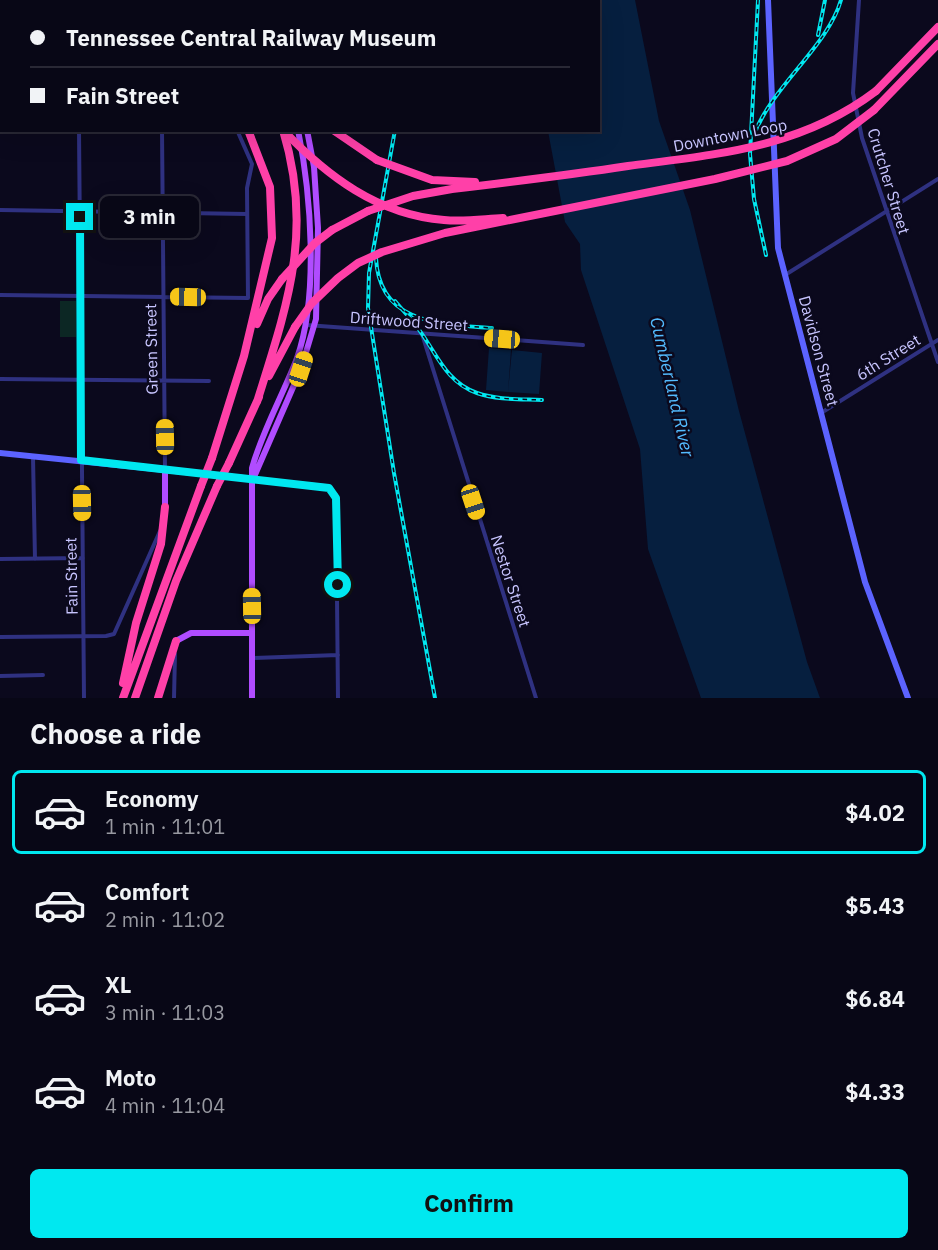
<!DOCTYPE html>
<html lang="en">
<head>
<meta charset="utf-8">
<style>
	body { margin:0; font-family:"IBM Plex Sans",sans-serif; background:#11101f; color:#f1f3f6; height:100vh; display:flex; flex-direction:column; font-size:22px; white-space:nowrap }
	* { box-sizing:border-box; margin:0 }
	p { font-size:20px; color:#9899a1 }
	.icon { flex:none; width:33px; height:33px; fill:none; stroke:currentColor; stroke-width:2; stroke-linecap:round; stroke-linejoin:round }
	.map { position:relative; height:698px; overflow:hidden }
	.drawer { display:flex; flex-direction:column; background:#080716; flex:1 }
	.drawer>* { flex:none }
	.banner { position:absolute; left:0px; top:0px; width:600px; height:132px; box-shadow:0 6px 24px #0002,0 0 0 2px #292835; display:grid; align-content:center; height:132px; padding:0 30px; background:#080716 }
	.end { position:absolute; width:27px; height:27px; margin:-14px; border:8px solid #00e8f0; background:#111; box-shadow:0 0 0 3px #111 }
	.from { border-radius:50% }
	.bubble { position:absolute; height:42px; border-radius:9px; background:#080716; box-shadow:0 6px 24px #0002,0 0 0 2px #292835; font-size:20px; font-weight:700; line-height:42px; text-align:center }
	.car { position:absolute; width:18px; height:36px; margin:-18px -9px; border-radius:8px; box-shadow:0 0 4px 2px #0007; background:linear-gradient(#f5c518 24%,#345 0 40%,#f5c518 0 76%,#345 0 86%,#f5c518 0) }
	.banner b { display:flex; align-items:center; gap:21px; height:57px; font-size:22px }
	.banner b+b { border-top:2px solid #292835 }
	.banner i { width:15px; height:15px; background:#f1f3f6 }
	ul { padding:0; list-style:none }
	li { display:flex; align-items:center; gap:18px; height:84px; margin:0 12px 9px; padding:0 18px; border:3px solid transparent; border-radius:9px }
	li div { flex:1 }
	li b { display:block; font-size:22px }
	li em { font-style:normal; font-weight:700 }
	li.selected { border-color:#00e8f0 }
	li>.icon { width:54px; height:54px; stroke-width:1.5 }
	h2 { padding:0 30px; font-size:27px; line-height:72px }
	.primary-button { display:flex; gap:12px; margin-top:auto; padding:12px 30px }
	.primary-button a { flex:1; height:69px; border-radius:9px; background:#00e8f0; color:#111; font-size:24px; font-weight:700; line-height:69px; text-align:center }
	.map>svg:first-child { display:block }
	.green { fill:#0c2724 }
	.water { fill:#061f3f }
	.lines { fill:none; stroke-linecap:round; stroke-linejoin:round }
	.street { stroke:#2f3181; stroke-width:4 }
	.secondary { stroke:#5c63ff; stroke-width:6 }
	.primary { stroke:#b04cff; stroke-width:6 }
	.highway { stroke:#ff40a8; stroke-width:8 }
	.rail-casing { stroke:#00e8f0; stroke-width:4 }
	.rail { stroke:#0b091d; stroke-width:1.5; stroke-dasharray:4.5; stroke-linecap:butt }
	.highway-bridge { stroke:#ff40a8; stroke-width:8 }
	.route { stroke:#00e8f0; stroke-width:8 }
	.labels { text-anchor:middle; stroke-width:5; stroke-linejoin:round; paint-order:stroke }
	.street-label { font-size:16px; fill:#c8c5ff; stroke:#0b091d }
	.water-label { font-size:18px; font-style:italic; fill:#53bbff; stroke:#0b091d }
</style>
</head>
<body>
<div class="map">
<svg width="938" height="698" viewBox="0 0 938 698">
	<rect width="100%" height="100%" fill="#0b091d"/>
	<path class="green" d="M 60,301 L 76,301 L 76,337 L 60,337 Z"/>
	<path class="water" d="M 526,0 L 635,0 L 659,121 L 690,210 L 739,411 L 807,662 L 820,698 L 701,698 L 648,549 L 640,449 L 581,270 L 580,244 L 565,222 L 548,131 L 598,130 L 598,2 Z
		M 489,348 L 511,350 L 508,392 L 486,390 Z
		M 512,350 L 542,353 L 539,394 L 508,392 Z"/>
	<g class="lines">
		<path class="street" d="M 148,0 L 149,2
			M 264,0 L 265,2
			M 859,0 L 853,93 L 862,138 L 938,362
			M 138,2 L 140,0
			M 0,15 L 2,17
			M 79,130 L 84,698
			M 162,130 L 165,470
			M 357,130 L 358,131
			M 0,210 L 247,214
			M 785,275 L 938,179
			M 0,295 L 248,298 L 247,188 L 252,164 L 237,130
			M 306,325 L 583,345
			M 422,334 L 536,698
			M 0,379 L 209,381
			M 821,413 L 938,340
			M 33,457 L 35,559
			M 253,479 L 326,486 L 336,495 L 338,698
			M 0,559 L 83,558
			M 0,637 L 106,636 L 114,634 L 160,531
			M 253,658 L 338,655
			M 0,676 L 43,675
			M 174,698 L 175,654"/>
		<path class="secondary" d="M 768,0 L 778,248 L 865,582 L 908,698
			M 0,129 L 2,129
			M 0,453 L 165,470"/>
		<path class="primary" d="M 288,2 L 289,0
			M 254,477 L 301,369 L 316,319 L 318,228 L 314,167 L 307,130
			M 165,507 L 165,470 L 253,479
			M 176,641 L 191,633 L 252,633
			M 252,698 L 252,468 C 263,429 283,395 297,358 C 319,296 311,194 298,130"/>
		<path class="highway" d="M 168,0 L 169,2
			M 179,0 L 180,2
			M 194,0 L 195,2
			M 201,0 L 202,2
			M 876,91 L 938,27
			M 874,110 L 938,44
			M 333,130 L 377,160
			M 332,230 L 368,211
			M 257,324 L 268,299 L 282,279
			M 269,376 L 295,327
			M 257,402 C 287,306 314,232 283,130
			M 212,458 L 244,356 L 272,238 L 270,187 L 248,130
			M 229,463 L 259,397
			M 123,683 L 136,623 L 161,544 L 165,507
			M 123,698 L 201,486
			M 135,698 L 176,581 L 217,486
			M 158,698 L 176,641"/>
		<defs>
			<path id="rail" d="M 758,0 L 750,154 L 754,199 L 766,255
				M 439,2 L 440,0
				M 818,35 L 825,0
				M 395,130 L 369,273 L 368,308 L 394,473 L 435,698
				M 754,135 C 772,86 828,46 841,0
				M 376,258 C 379,325 442,324 492,328
				M 395,301 C 404,312 414,322 422,334 C 438,357 448,383 477,393 C 497,400 521,399 542,400"/>
		</defs>
		<use href="#rail" class="rail-casing"/>
		<use href="#rail" class="rail"/>
		<path class="highway-bridge" d="M 283,130 C 327,176 378,215 444,220 C 464,222 483,219 503,218
			M 377,160 L 432,180 L 475,182
			M 368,211 L 413,196 L 452,189 C 511,182 569,175 628,166 C 718,154 801,148 876,91
			M 282,279 L 315,243 L 332,230
			M 295,327 L 312,303 L 338,278 L 358,263 L 382,252 L 445,233 L 715,179 L 787,161 L 836,139 L 874,110
			M 201,486 L 212,458
			M 217,486 L 229,463"/>
	</g>
	<g class="lines">
		<path class="route" d="M 80,217 L 81,460 L 329,488 L 336,498 L 338,585"/>
	</g>
	<g class="labels">
		<g class="street-label">
			<text transform="translate(730 135) rotate(-11)" y="6">Downtown Loop</text>
			<text transform="translate(889 181) rotate(73)" y="6">Crutcher Street</text>
			<text transform="translate(409 321) rotate(4)" y="6">Driftwood Street</text>
			<text transform="translate(151 349) rotate(-91)" y="6">Green Street</text>
			<text transform="translate(819 351) rotate(75)" y="6">Davidson Street</text>
			<text transform="translate(888 357) rotate(-32)" y="6">6th Street</text>
			<text transform="translate(71 576) rotate(-91)" y="6">Fain Street</text>
			<text transform="translate(511 581) rotate(72)" y="6">Nestor Street</text>
		</g>
		<g class="water-label">
			<text transform="translate(672 387) rotate(77)" y="6">Cumberland River</text>
		</g>
	</g>
</svg>
<i class="end from" style="left:338px;top:585px"></i>
<i class="end" style="left:80px;top:217px"></i>
<div class="bubble" style="left:100px;top:196px;width:99px">3 min</div>
<i class="car" style="left:188px;top:297px;rotate:271deg"></i>
<i class="car" style="left:502px;top:339px;rotate:274deg"></i>
<i class="car" style="left:301px;top:369px;rotate:18deg"></i>
<i class="car" style="left:165px;top:437px;rotate:359deg"></i>
<i class="car" style="left:473px;top:502px;rotate:162deg"></i>
<i class="car" style="left:82px;top:503px;rotate:179deg"></i>
<i class="car" style="left:252px;top:606px;rotate:359deg"></i>
<div class="banner">
<b><i class="from"></i>Tennessee Central Railway Museum</b>
<b><i></i>Fain Street</b>
</div>
</div>
<section class="drawer">
<h2>Choose a ride</h2>
<ul>
<li class="selected"><svg class="icon" aria-label="car" viewBox="0 0 24 24"><path d="M5 17H2v-5l4-1 3-4h7l3 4 3 1v5h-3M9 17h6M6 11h13"/><circle cx="7" cy="17" r="2"/><circle cx="17" cy="17" r="2"/></svg><div><b>Economy</b><p>1 min · 11:01</p></div><em>$4.02</em></li>
<li><svg class="icon" aria-label="car" viewBox="0 0 24 24"><path d="M5 17H2v-5l4-1 3-4h7l3 4 3 1v5h-3M9 17h6M6 11h13"/><circle cx="7" cy="17" r="2"/><circle cx="17" cy="17" r="2"/></svg><div><b>Comfort</b><p>2 min · 11:02</p></div><em>$5.43</em></li>
<li><svg class="icon" aria-label="car" viewBox="0 0 24 24"><path d="M5 17H2v-5l4-1 3-4h7l3 4 3 1v5h-3M9 17h6M6 11h13"/><circle cx="7" cy="17" r="2"/><circle cx="17" cy="17" r="2"/></svg><div><b>XL</b><p>3 min · 11:03</p></div><em>$6.84</em></li>
<li><svg class="icon" aria-label="car" viewBox="0 0 24 24"><path d="M5 17H2v-5l4-1 3-4h7l3 4 3 1v5h-3M9 17h6M6 11h13"/><circle cx="7" cy="17" r="2"/><circle cx="17" cy="17" r="2"/></svg><div><b>Moto</b><p>4 min · 11:04</p></div><em>$4.33</em></li>
</ul>
<div class="primary-button"><a>Confirm</a></div>
</section>
</body>
</html>
